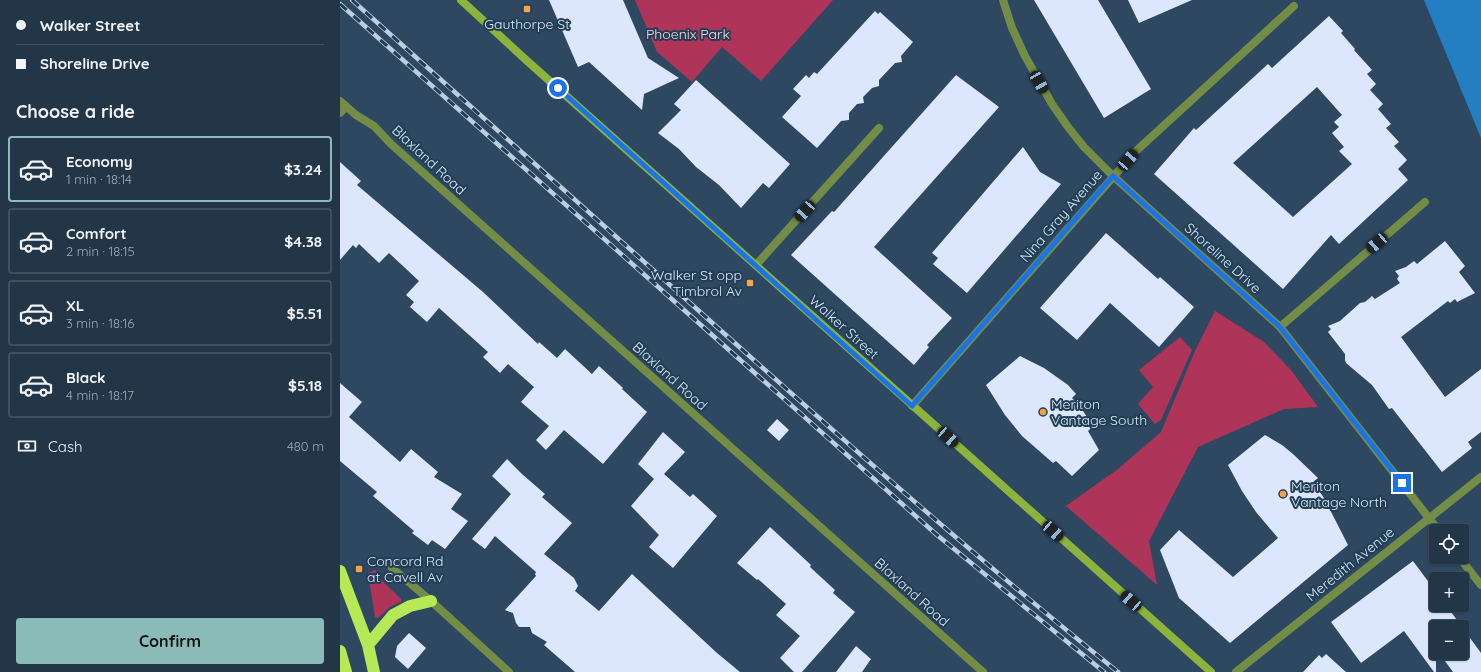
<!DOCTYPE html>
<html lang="en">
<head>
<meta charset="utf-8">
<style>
	body { margin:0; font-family:Quicksand,sans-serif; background:#2a3e4f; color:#f1f3f6; height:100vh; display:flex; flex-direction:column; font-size:15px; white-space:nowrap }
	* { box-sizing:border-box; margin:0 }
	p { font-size:13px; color:#a2abb4 }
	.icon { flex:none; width:22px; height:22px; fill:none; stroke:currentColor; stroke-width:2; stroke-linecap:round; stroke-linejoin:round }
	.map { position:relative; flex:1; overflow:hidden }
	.drawer { display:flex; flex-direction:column; background:#223648; width:340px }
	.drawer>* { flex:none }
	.top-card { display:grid; align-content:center; height:88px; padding:0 16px; background:#223648 }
	.controls { position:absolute; left:1089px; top:524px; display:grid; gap:8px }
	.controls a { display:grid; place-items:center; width:40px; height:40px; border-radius:4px; background:#223648; box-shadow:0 1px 3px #0004,0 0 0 1px #3f5060; font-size:20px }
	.end { position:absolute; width:18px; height:18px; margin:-9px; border:5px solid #1a73e8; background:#fff; box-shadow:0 0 0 2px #fff }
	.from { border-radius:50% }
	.car { position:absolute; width:12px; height:24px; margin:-12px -6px; border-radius:5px; box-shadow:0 0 3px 1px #0007; background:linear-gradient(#222 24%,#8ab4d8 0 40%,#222 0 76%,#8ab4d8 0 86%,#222 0) }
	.top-card b { display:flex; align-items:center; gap:14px; height:38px; font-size:15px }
	.top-card b+b { border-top:1px solid #3f5060 }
	.top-card i { width:10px; height:10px; background:#f1f3f6 }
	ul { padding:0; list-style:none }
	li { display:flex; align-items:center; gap:12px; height:66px; margin:0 8px 6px; padding:0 8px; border:2px solid #3f5060; border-radius:4px }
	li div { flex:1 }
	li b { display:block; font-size:15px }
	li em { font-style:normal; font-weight:800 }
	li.current { border-color:#8bbbb9 }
	li>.icon { width:36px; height:36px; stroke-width:1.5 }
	h2 { padding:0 16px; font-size:18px; line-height:48px }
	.pay { display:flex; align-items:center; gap:10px; height:44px; padding:0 16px; font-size:15px }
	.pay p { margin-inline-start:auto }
	.action { display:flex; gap:8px; margin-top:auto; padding:8px 16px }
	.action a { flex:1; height:46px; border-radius:4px; background:#8bbbb9; color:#111; font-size:16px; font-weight:800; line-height:46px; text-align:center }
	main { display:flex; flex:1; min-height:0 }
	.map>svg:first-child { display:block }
	.green { fill:#af345a }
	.water { fill:#237ec2 }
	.building { fill:#dce7fd; fill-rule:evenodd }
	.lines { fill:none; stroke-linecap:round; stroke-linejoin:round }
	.street { stroke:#738d47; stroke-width:8 }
	.secondary { stroke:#8cb43c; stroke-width:8 }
	.highway { stroke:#b7e957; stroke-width:12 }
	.rail-casing { stroke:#bccedf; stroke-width:4.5 }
	.rail { stroke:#223e55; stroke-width:3; stroke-dasharray:9; stroke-linecap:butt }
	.route { stroke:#1a73e8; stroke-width:5 }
	.poi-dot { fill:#f5a345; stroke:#223e55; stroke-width:1.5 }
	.labels { text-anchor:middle; stroke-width:4; stroke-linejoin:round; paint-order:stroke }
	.poi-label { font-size:14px; fill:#d9e9f8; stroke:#223e55; text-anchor:start }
	.park-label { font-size:14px; fill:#fcd9df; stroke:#223e55 }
	.street-label { font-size:14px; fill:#d9e9f8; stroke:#223e55 }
</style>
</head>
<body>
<main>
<section class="drawer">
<div class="top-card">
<b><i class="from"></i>Walker Street</b>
<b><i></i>Shoreline Drive</b>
</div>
<h2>Choose a ride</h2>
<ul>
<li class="current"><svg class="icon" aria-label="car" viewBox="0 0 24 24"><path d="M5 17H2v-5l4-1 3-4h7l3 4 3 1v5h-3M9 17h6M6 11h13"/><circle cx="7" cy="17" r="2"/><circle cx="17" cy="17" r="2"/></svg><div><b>Economy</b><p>1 min · 18:14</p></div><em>$3.24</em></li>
<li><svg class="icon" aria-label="car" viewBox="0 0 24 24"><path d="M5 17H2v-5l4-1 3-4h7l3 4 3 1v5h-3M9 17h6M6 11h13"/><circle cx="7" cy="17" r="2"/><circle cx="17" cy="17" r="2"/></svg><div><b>Comfort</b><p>2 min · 18:15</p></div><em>$4.38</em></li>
<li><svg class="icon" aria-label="car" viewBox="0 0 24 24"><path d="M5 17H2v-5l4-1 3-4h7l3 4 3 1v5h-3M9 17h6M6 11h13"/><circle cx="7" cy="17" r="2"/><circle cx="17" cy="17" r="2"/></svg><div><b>XL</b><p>3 min · 18:16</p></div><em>$5.51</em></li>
<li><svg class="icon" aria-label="car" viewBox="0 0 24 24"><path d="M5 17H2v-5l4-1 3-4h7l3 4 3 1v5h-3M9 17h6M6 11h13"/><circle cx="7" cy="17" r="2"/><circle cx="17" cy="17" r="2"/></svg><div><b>Black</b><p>4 min · 18:17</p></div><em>$5.18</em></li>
</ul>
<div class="pay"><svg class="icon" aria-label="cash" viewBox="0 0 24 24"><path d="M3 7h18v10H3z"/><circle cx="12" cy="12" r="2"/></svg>Cash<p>480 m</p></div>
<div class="action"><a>Confirm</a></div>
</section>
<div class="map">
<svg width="1141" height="672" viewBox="0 0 1141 672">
	<rect width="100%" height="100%" fill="#2d4860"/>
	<path class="green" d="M 295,0 L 493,0 L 421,81 L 382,47 L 352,82 L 317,52 Z
		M 875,311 L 924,342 L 951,370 L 978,407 L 944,409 L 858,447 L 809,541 L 817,585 L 726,506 L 778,469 L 821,432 L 855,351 Z
		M 840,337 L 852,350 L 821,420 L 815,424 L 798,404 L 813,387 L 799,370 Z
		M 36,570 L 38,577 L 61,599 L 61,602 L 50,607 L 38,618 L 35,617 L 28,573 Z"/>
	<path class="water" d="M 1084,0 L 1141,0 L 1141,138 Z"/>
	<path class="building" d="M 209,0 L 283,0 L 308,58 L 339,78 L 304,94 L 302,110 L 249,62 L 238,67 Z
		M 694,0 L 758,0 L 811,89 L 764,118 Z
		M 788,0 L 852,0 L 799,23 Z
		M 535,11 L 538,14 L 540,12 L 573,42 L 561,56 L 562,62 L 555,63 L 539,80 L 539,86 L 532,88 L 523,97 L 524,103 L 517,104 L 509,113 L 509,120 L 501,121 L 477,148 L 442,117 L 461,96 L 453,89 L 466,75 L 469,78 L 474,72 L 477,74 Z
		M 989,16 L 1003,31 L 1001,33 L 1015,49 L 1014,50 L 1032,70 L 1027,74 L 1036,84 L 1030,90 L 1043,104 L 1038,109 L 1051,124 L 1046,128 L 1059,142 L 1054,146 L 1067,160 L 1058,169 L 1068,180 L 999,244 L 991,235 L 943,289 L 814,174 L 854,128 L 856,130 L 928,64 L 932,68 ZM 977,87 L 1002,115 L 994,122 L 999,127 L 992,133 L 1004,147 L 999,151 L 1012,164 L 953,217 L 893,163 Z
		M 616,75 L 659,107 L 534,247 L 612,318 L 587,345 L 589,347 L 574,365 L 451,255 L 492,211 L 494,212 Z
		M 356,80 L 450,164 L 429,188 L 423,183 L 401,208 L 379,185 L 356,167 L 339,149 L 318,133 L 341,110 L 334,104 Z
		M 683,147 L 700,172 L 721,184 L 627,293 L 593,264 L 598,258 L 592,253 Z
		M 0,162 L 21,181 L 17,185 L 143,292 L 198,344 L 199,342 L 217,358 L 225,349 L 252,374 L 259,366 L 283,388 L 282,389 L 307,412 L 263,464 L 224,430 L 206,450 L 196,440 L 209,426 L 181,402 L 194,387 L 168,364 L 160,373 L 143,357 L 148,352 L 99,308 L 87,322 L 70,307 L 74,302 L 66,295 L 79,281 L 49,253 L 39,263 L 19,244 L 16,248 L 13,245 L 0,260 Z
		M 766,233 L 818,279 L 820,277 L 854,307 L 819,347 L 770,303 L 737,340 L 700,308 Z
		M 1105,241 L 1125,266 L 1119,272 L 1135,293 L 1117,302 L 1115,299 L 1110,303 L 1108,301 L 1061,337 L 1105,397 L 1141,369 L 1141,432 L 1128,442 L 1132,448 L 1102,472 L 1052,408 L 1049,409 L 1032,385 L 1006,363 L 1005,360 L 1005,354 L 988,332 L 991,329 L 988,326 L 1000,321 L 1020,303 L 1025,302 L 1032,296 L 1035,299 L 1060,283 L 1057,279 L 1059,276 L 1055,271 L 1066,267 L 1074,261 L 1077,264 Z
		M 680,356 L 704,368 L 728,385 L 736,394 L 732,398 L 741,408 L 753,426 L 748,431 L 759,450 L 732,476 L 716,461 L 713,463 L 682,436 L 665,415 L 646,385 Z
		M 0,383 L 22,402 L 9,417 L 60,462 L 71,449 L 98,472 L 94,477 L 122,494 L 111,509 L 128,521 L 105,549 L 92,540 L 88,545 L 72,533 L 74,531 L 33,496 L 37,492 L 0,461 Z
		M 437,419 L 449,430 L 439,441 L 427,430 Z
		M 323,432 L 345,452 L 324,474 L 350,497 L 353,494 L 377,516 L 333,568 L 309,547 L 319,535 L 291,506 L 314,479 L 298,464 Z
		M 925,435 L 942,445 L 953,454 L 978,478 L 973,482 L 984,498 L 1008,545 L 890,643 L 839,598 L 820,550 L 839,530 L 893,577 L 938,538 L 916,512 L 902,491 L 888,465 Z
		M 167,459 L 182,474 L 205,494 L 202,497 L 232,523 L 204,554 L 234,578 L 238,586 L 235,591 L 259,611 L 292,574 L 377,653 L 400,672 L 235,672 L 204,645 L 207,642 L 192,633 L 190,627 L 179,627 L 176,623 L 173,613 L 165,610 L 196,576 L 195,574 L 196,572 L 155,536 L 145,549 L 132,539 L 171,494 L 152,476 Z
		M 430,527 L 471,565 L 470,567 L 495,590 L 493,593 L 515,612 L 462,672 L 454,672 L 440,658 L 460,636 L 436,615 L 446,604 L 418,579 L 417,580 L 397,563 Z
		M 1073,561 L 1096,592 L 1096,605 L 1106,605 L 1122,627 L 1096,627 L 1096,672 L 1094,672 L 1064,631 L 1021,663 L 991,622 Z
		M 1122,627 L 1141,653 L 1141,672 L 1113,672 L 1099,653 L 1122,653 Z
		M 69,633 L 86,648 L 68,669 L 55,657 L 57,646 Z
		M 516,646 L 531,659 L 522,672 L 496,672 Z
		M 986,654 L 1006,672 L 963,672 L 979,655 L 982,658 Z"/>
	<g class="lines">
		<path class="street" d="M 663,0 L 672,28 L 685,56 L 712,104 L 728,127 L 744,147 L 773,176 L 940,327 L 1099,531
			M 0,101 L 16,115 L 34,126 L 51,144 L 643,672
			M 0,113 L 6,107
			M 416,265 L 539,128
			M 940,327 L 1085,202
			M 572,406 L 795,152 L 954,6
			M 1119,557 L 1141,585
			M 52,568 L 91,601 L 169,672
			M 896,672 L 1141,477"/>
		<path class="secondary" d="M 121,0 L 185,59 L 871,672"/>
		<path class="highway" d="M 0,571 L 28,645 L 34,672
			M 28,645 L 53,615 L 70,606 L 91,601
			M 0,651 L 6,672"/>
		<defs>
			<path id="rail" d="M 12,0 C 134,110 256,219 378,328 C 509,445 641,562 778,672
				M 0,4 L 597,535 L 764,672"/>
		</defs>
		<use href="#rail" class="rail-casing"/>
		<use href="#rail" class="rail"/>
	</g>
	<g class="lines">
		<path class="route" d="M 218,88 L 572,406 L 773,176 L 940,327 L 1062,483"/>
	</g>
	<g class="poi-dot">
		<rect x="183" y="5" width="8" height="8" rx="2"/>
		<rect x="406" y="279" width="8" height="8" rx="2"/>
		<circle cx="703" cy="412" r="4"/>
		<circle cx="943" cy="494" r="4"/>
		<rect x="15" y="565" width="8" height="8" rx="2"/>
	</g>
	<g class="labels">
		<g class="poi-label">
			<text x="187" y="29" text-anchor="middle">Gauthorpe St</text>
			<text x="402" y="280" text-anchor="end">Walker St opp<tspan x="402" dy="16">Timbrol Av</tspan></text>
			<text x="711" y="409">Meriton<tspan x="711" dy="16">Vantage South</tspan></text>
			<text x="951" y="491">Meriton<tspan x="951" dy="16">Vantage North</tspan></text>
			<text x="27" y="566">Concord Rd<tspan x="27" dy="16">at Cavell Av</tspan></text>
		</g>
		<g class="park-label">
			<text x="348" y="39">Phoenix Park</text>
		</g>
		<g class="street-label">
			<text transform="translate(89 160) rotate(43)" y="5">Blaxland Road</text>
			<text transform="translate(721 216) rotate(-49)" y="5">Nina Gray Avenue</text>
			<text transform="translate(883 258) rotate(42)" y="5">Shoreline Drive</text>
			<text transform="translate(504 327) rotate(42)" y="5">Walker Street</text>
			<text transform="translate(330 376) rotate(42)" y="5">Blaxland Road</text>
			<text transform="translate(1010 564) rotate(-39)" y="5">Meredith Avenue</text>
			<text transform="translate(572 592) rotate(42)" y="5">Blaxland Road</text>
		</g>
	</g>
</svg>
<div class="controls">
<a><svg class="icon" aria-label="locate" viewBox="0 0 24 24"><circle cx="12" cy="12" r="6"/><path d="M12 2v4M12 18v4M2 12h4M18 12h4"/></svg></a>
<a>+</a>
<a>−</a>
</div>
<i class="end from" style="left:218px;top:88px"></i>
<i class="end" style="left:1062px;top:483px"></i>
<i class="car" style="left:699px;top:82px;rotate:150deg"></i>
<i class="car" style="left:788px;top:160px;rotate:41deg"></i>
<i class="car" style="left:465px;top:211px;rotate:222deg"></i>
<i class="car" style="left:1037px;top:243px;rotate:229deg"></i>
<i class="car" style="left:608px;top:437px;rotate:132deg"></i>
<i class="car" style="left:713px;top:531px;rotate:132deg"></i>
<i class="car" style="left:791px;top:601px;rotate:311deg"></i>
</div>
</main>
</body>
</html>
